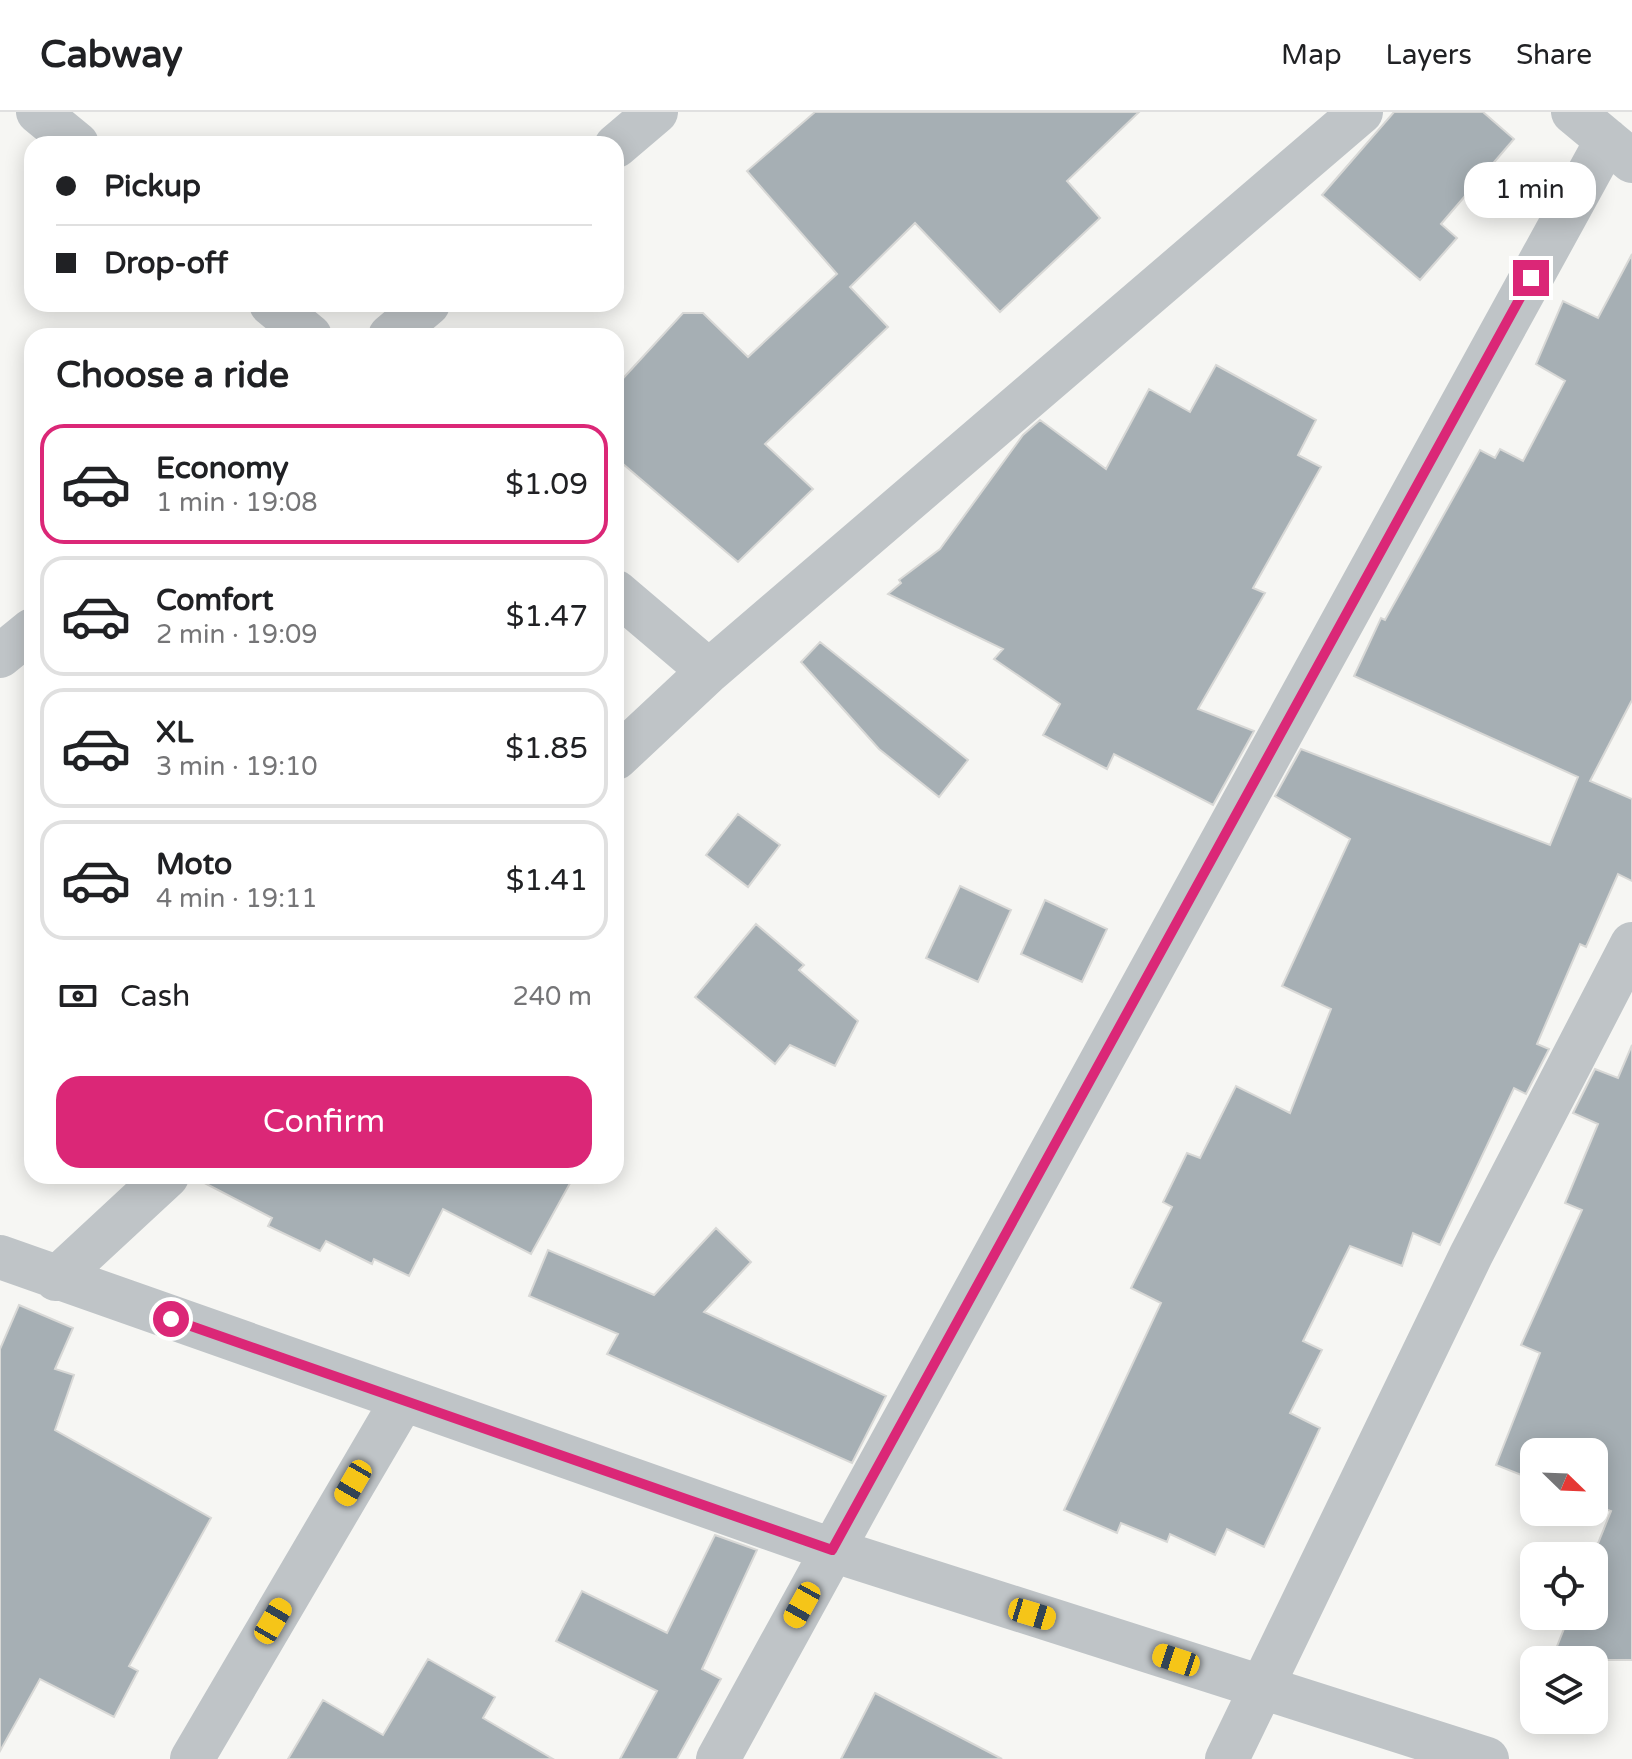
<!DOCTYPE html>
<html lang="en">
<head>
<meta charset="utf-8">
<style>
	body { margin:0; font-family:"Varela Round",sans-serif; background:#f6f6f6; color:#202124; height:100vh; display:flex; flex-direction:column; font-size:30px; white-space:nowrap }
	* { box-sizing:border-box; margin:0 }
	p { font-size:26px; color:#757577 }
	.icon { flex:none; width:44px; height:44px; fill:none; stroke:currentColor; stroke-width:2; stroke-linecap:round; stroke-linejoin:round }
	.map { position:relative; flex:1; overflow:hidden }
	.details { position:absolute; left:24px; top:216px; width:600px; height:856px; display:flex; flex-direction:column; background:#fff; border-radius:24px; box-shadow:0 4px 20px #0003 }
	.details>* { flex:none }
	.top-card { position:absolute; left:24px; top:24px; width:600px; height:176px; border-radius:24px; box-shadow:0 4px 20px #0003; display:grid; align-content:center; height:176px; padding:0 32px; background:#fff }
	.needle { width:52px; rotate:113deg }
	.fabs { position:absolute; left:1520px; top:1326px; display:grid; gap:16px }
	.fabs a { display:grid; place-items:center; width:88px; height:88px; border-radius:16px; background:#fff; box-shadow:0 4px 20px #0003; font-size:40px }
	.end { position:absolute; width:36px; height:36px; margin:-18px; border:10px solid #db2777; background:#fff; box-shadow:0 0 0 4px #fff }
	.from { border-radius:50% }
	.bubble { position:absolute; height:56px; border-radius:24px; background:#fff; box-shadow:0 4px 20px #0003; font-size:26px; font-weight:600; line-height:56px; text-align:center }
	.car { position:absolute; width:24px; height:48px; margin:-24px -12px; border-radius:10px; box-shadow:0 0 6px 2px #0007; background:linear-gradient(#f5c518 24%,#345 0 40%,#f5c518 0 76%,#345 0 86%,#f5c518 0) }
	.top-card b { display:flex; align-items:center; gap:28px; height:76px; font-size:30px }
	.top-card b+b { border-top:2px solid #e0e0e0 }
	.top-card i { width:20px; height:20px; background:#202124 }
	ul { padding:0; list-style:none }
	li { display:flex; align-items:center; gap:24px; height:120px; margin:0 16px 12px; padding:0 16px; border:4px solid #e0e0e0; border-radius:24px }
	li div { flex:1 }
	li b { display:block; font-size:30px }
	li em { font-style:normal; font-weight:600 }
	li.on { border-color:#db2777 }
	li>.icon { width:72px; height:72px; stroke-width:1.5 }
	h2 { padding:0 32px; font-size:36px; line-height:96px }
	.pay { display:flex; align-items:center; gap:20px; height:88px; padding:0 32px; font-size:30px }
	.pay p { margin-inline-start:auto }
	.cta { display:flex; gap:16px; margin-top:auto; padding:16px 32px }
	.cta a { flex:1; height:92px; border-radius:24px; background:#db2777; color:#fff; font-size:32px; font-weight:600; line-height:92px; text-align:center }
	header { display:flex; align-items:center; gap:48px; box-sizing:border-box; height:112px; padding:0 40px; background:#fff; border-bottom:2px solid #e0e0e0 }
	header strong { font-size:38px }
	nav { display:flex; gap:44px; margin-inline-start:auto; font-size:28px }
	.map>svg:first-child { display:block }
	.building { fill:#a6afb4; stroke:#d8d8d6; stroke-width:2 }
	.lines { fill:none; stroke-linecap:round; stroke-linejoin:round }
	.street { stroke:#bfc4c7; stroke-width:44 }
	.route { stroke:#db2777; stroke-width:10 }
</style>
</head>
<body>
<header>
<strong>Cabway</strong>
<nav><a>Map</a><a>Layers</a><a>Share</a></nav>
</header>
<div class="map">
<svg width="1632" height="1647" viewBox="0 0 1632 1647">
	<rect width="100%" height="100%" fill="#f6f6f3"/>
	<path class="building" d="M 815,0 L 1139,0 L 1067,69 L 1100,106 L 1000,200 L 915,111 L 850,175 L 888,215 L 765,332 L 813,377 L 738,450 L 616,346 L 616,274 L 683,201 L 703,201 L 748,245 L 837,162 L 747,59 Z
		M 1394,0 L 1483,0 L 1514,27 L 1441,112 L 1457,126 L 1420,168 L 1322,83 Z
		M 1632,142 L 1632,588 L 1590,669 L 1632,687 L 1632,769 L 1618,762 L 1586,835 L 1580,832 L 1537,932 L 1549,937 L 1526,982 L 1514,976 L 1440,1133 L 1413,1121 L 1402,1154 L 1350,1134 L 1303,1229 L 1322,1238 L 1290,1301 L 1320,1316 L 1264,1435 L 1227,1417 L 1215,1443 L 1170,1422 L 1167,1430 L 1121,1411 L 1117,1421 L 1064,1398 L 1161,1191 L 1131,1176 L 1172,1095 L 1163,1090 L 1187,1041 L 1200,1046 L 1236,974 L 1290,1001 L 1331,897 L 1282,874 L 1350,727 L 1275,684 L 1301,637 L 1550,733 L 1578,665 L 1354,564 L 1381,506 L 1385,508 L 1480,338 L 1495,346 L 1500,337 L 1523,349 L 1565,269 L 1536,252 L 1563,189 L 1598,206 Z
		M 1216,253 L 1316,308 L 1298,343 L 1321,355 L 1253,476 L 1265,481 L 1198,597 L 1254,619 L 1213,693 L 1114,642 L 1107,657 L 1043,623 L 1060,592 L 994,547 L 1003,537 L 888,482 L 901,471 L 899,468 L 940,437 L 1023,323 L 1040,308 L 1106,357 L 1149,277 L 1190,300 Z
		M 820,530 L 968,648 L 939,685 L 879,637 L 801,550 Z
		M 738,702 L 780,733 L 748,775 L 706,743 Z
		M 960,774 L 1011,798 L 978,870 L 926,846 Z
		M 1045,788 L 1107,817 L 1082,870 L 1021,842 Z
		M 756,812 L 804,853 L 799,858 L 858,909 L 835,954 L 790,933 L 775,952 L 695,885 Z
		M 1632,933 L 1632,1548 L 1584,1548 L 1556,1537 L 1569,1504 L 1594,1504 L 1593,1444 L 1611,1399 L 1594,1393 L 1594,1340 L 1534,1340 L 1534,1368 L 1496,1353 L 1540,1241 L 1521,1233 L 1582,1098 L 1565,1091 L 1598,1012 L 1573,1001 L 1595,957 L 1618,966 Z
		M 191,1064 L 574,1064 L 531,1142 L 443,1097 L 409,1164 L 374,1147 L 372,1152 L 326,1129 L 320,1139 L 268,1114 L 272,1106 Z
		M 716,1116 L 751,1150 L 704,1200 L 886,1284 L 852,1351 L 607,1242 L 618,1222 L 529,1184 L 548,1138 L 654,1183 Z
		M 19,1193 L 73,1216 L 55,1257 L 74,1263 L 55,1318 L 211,1406 L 129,1554 L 138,1559 L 114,1605 L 40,1567 L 0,1639 L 0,1237 Z
		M 715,1423 L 757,1438 L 702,1557 L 721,1567 L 677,1647 L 620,1647 L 657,1579 L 556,1529 L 582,1479 L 667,1521 Z
		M 428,1547 L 495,1585 L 483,1606 L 553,1647 L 288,1647 L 323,1588 L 383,1623 Z
		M 875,1581 L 1002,1647 L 841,1647 Z"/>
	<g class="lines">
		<path class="street" d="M 38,0 L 77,32
			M 1573,0 L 1632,49
			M 616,34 L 656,0
			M 271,192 L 310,224
			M 390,224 L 428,192
			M 616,480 L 709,559
			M 0,544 L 32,518
			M 616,646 L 709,559 L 1361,0
			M 0,1145 L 832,1438 L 1487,1647
			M 56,1167 L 167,1064
			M 192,1647 L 402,1289
			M 718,1647 L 1607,28
			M 1227,1647 L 1471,1143 L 1632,832"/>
	</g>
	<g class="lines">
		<path class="route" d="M 171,1207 L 832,1438 L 1531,166"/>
	</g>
</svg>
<div class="fabs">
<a><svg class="needle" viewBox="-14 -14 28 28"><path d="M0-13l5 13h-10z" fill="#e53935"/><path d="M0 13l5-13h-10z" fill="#757577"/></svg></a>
<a><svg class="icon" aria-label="locate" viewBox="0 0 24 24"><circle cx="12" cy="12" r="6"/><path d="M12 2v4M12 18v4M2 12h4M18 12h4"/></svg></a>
<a><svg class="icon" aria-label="layers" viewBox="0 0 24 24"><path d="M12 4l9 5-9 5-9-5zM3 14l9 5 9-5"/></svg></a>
</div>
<i class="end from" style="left:171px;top:1207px"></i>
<i class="end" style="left:1531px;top:166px"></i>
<div class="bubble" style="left:1464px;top:50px;width:132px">1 min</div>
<i class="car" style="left:353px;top:1371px;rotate:210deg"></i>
<i class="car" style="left:802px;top:1493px;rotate:209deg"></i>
<i class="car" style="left:1032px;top:1502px;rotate:107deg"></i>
<i class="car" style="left:273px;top:1509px;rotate:30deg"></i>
<i class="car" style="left:1176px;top:1548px;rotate:288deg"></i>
<div class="top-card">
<b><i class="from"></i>Pickup</b>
<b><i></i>Drop-off</b>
</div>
<section class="details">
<h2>Choose a ride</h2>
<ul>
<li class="on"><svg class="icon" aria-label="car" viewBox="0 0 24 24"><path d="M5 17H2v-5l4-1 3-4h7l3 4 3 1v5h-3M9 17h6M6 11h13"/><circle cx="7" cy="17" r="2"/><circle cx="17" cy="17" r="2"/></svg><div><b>Economy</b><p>1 min · 19:08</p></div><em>$1.09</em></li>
<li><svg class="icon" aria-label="car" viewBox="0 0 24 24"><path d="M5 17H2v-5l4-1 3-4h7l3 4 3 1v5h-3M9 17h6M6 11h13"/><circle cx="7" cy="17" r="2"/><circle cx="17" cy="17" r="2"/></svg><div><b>Comfort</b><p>2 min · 19:09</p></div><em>$1.47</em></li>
<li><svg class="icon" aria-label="car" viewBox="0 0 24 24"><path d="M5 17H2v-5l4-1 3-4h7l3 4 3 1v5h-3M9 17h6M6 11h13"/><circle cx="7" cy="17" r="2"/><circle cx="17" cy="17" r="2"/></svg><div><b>XL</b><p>3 min · 19:10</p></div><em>$1.85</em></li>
<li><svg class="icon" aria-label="car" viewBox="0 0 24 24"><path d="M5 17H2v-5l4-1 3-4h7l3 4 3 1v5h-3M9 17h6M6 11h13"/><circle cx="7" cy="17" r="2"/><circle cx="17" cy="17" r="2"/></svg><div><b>Moto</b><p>4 min · 19:11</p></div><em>$1.41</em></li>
</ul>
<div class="pay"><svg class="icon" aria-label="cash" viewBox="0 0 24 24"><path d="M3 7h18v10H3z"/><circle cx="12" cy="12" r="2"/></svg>Cash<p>240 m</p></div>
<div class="cta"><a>Confirm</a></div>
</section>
</div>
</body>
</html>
